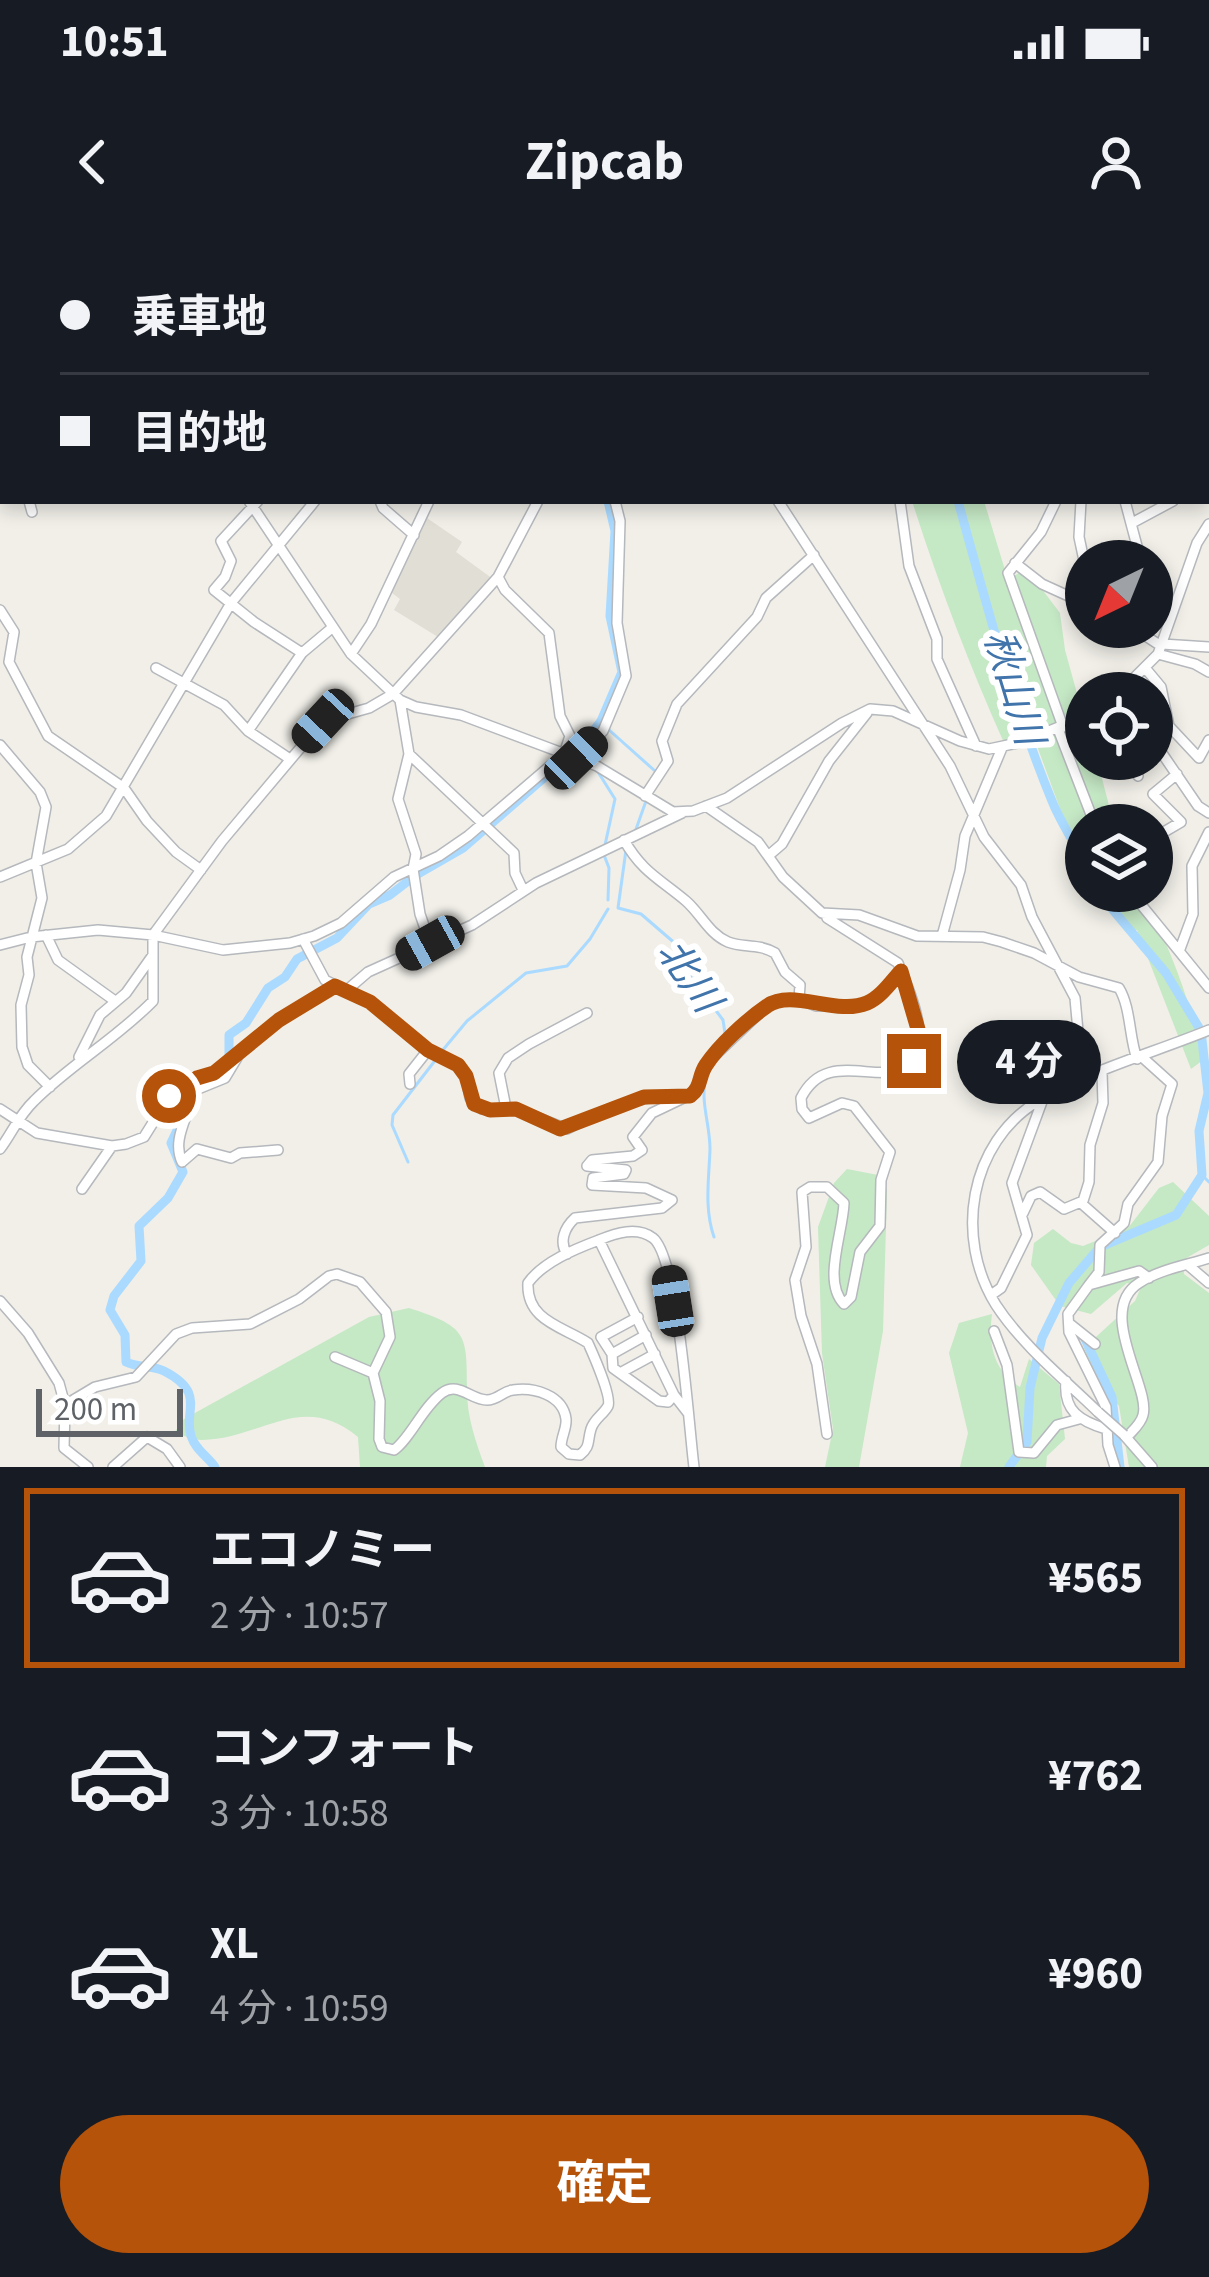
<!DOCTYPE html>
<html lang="ja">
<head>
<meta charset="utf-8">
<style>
	body { margin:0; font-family:"Source Sans 3","Noto Sans JP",sans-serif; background:#20242c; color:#f1f3f6; height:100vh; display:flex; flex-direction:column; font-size:45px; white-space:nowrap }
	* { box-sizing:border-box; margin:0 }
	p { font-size:39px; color:#9ea1a6 }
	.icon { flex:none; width:66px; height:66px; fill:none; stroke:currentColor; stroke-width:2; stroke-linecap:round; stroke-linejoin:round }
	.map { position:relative; height:1227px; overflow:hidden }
	.details { display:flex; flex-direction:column; background:#171b24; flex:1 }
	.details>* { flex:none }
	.top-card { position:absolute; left:0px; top:0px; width:1209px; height:264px; box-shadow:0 6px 18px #0003; display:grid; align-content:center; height:264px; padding:0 60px; background:#171b24 }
	.needle { width:78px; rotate:223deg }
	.controls { position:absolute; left:1065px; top:300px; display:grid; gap:24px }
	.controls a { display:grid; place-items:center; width:108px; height:108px; border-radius:50%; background:#171b24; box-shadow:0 6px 18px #0003; font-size:60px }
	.scale { position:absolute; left:36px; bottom:30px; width:147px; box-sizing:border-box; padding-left:12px; border:6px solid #5f6368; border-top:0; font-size:33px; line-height:42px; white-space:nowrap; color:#5f6368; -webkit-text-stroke:9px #fff; paint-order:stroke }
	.end { position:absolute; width:54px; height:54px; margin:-27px; border:15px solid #b45309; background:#fff; box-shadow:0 0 0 6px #fff }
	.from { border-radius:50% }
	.bubble { position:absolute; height:84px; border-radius:42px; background:#171b24; box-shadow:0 6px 18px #0003; font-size:39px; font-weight:700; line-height:84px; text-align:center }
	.car { position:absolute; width:36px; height:72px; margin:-36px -18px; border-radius:15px; box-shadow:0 0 9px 3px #0007; background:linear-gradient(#222 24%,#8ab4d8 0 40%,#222 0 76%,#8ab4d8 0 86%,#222 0) }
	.top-card b { display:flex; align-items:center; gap:42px; height:114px; font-size:45px }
	.top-card b+b { border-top:3px solid #363941 }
	.top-card i { width:30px; height:30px; background:#f1f3f6 }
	ul { padding:21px 0 0; list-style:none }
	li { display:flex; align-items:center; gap:36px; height:180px; margin:0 24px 18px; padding:0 36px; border:6px solid transparent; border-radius:0px }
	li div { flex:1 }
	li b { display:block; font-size:45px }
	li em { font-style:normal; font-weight:700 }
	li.current { border-color:#b45309 }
	li>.icon { width:108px; height:108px; stroke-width:1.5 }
	.button { display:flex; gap:24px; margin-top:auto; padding:24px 60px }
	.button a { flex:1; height:138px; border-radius:72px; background:#b45309; color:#fff; font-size:48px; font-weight:700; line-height:138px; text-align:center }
	.status { display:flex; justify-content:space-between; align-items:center; height:84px; padding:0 60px; background:#171b24; direction:ltr }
	.status svg { height:33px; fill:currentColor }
	header { display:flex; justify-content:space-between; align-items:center; height:156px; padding:0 60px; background:#171b24; font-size:54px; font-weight:700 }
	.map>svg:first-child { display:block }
	.education { fill:#e1ded6 }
	.green { fill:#c5e8c5 }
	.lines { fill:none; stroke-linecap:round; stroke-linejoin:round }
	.stream { stroke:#aadaff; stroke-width:3 }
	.river { stroke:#aadaff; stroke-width:9 }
	.minor-casing { stroke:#b5b8bc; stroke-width:12 }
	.minor { stroke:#fff; stroke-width:9 }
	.minor-bridge-casing { stroke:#b5b8bc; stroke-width:12; stroke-linecap:butt }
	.minor-bridge { stroke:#fff; stroke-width:9 }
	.route { stroke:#b45309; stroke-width:15 }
	.labels { text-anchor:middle; stroke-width:12; stroke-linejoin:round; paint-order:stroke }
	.water-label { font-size:39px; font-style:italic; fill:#4174aa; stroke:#fff }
</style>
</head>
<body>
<div class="status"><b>10:51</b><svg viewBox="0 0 49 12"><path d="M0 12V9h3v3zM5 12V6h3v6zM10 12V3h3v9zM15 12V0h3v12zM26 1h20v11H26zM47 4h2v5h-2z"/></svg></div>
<header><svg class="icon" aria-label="back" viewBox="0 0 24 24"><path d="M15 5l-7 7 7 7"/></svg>Zipcab<svg class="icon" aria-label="person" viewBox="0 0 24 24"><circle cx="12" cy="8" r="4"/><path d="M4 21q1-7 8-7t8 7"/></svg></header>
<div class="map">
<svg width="1209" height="1227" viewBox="0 0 1209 1227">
	<rect width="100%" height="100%" fill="#f1efe8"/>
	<path class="education" d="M 424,276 L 462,302 L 456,312 L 493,339 L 438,397 L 394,370 L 400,359 L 388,350 Z"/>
	<path class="green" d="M 912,261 L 984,261 L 1008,340 L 1022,331 L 1041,348 L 1060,373 L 1065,410 L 1086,486 L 1086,519 L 1097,519 L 1114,585 L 1086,585 L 1086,615 L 1062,574 L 1033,495 L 1005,505 C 969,425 939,345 912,261 Z
		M 1106,651 L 1140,651 C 1170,706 1190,759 1203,820 L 1191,829 L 1137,690 L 1133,691 Z
		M 847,929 L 878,935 L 887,950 L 883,1091 L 859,1227 L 825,1227 L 833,1189 L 822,1113 L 818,987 L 834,943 Z
		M 1173,942 L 1209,976 L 1209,1005 L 1183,1020 L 1184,1034 L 1209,1053 L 1209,1227 L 1129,1227 L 1119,1166 L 1098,1141 L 1084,1108 L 1135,1061 L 1141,1047 L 1127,1043 L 1091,1074 L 1060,1066 L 1031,1025 L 1034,1003 L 1053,989 L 1071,1003 L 1083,1006 L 1128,988 L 1159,948 Z
		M 409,1068 C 468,1087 467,1094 467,1151 C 467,1177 476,1203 485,1227 L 360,1227 L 358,1197 C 302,1150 262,1199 202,1200 C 193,1200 183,1195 174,1193 L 184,1179 L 369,1077 Z
		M 992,1074 C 988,1103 993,1131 1020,1147 L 1029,1119 L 1059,1144 L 1065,1199 L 1047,1216 L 1046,1227 L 960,1227 L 968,1193 L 949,1113 L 959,1083 Z"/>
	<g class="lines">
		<path class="stream" d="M 608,489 L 655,531
			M 598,532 L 615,559 L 605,605
			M 635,592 L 646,561
			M 626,610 L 618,668 L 641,674 L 677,705 L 687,732 L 723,780 L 726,800
			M 604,615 L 609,628 L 608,660
			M 442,811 L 467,781 L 526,733 L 567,726 L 590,699 L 608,669
			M 705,840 C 701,865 710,885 710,909 C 709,939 704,968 714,997
			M 408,922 L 392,885 L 393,875 L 437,818
			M 1202,935 L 1209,942"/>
		<path class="river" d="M 122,3 L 126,0
			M 663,3 L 664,0
			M 0,96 L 3,93
			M 958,261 C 986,362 1012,464 1052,561 C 1061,584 1076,604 1086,627
			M 229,824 L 229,795 L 246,783 L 268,748 L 285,737 L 297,719 L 337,698 L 369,664 L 390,655 L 416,635 L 463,608 L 583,504 L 601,481 L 622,432 L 610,376 L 615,291 L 608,261
			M 182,880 L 171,903 L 183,932 L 168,958 L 139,986 L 141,1021 L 114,1056 L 110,1070 L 125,1095 L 126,1122 C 138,1128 152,1125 164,1131 C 207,1153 183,1171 191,1196 C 195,1209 208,1217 215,1227
			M 1085,1099 L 1112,1157 L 1120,1227
			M 1009,1227 L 1027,1202 L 1030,1148 L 1042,1098 L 1069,1043 L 1100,1007 L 1176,975 L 1202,935 L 1199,891 L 1208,853 L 1201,791 L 1166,733 L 1097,651"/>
		<defs>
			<path id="minor" d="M 78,0 L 79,3
				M 216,0 L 217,3
				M 275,0 L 277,3
				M 476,0 L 478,3
				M 805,0 L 808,3
				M 843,0 L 846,3
				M 1000,0 L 1002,3
				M 1060,0 L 1060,3
				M 1076,0 L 1086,3
				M 106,3 L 111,0
				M 144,3 L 148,0
				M 202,3 L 205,0
				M 670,3 L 671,0
				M 907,3 L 913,0
				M 1111,3 L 1118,0
				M 0,56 L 3,53
				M 0,152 L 3,150
				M 1206,181 L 1209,183
				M 0,200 L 3,203
				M 1206,238 L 1209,237
				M 29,261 L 32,272
				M 249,261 L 351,414 L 400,460 L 416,467 L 461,475 L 597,526 L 673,572 L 693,571 L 727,558 L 842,483 L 870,469 L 893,471 L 960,501 L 989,509 L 1022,502 L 1086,476
				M 258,261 L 221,301 L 231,321 L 225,337 L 214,350 L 254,382 L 302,413
				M 380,261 L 383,268 L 414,295
				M 778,261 L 950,526 L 984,597 L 1021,645 L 1032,677 L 1075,758 L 1081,825 L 1102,833 L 1103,863 L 1090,905 L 1089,942 L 1083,961 L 1064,969 L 1040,952 L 1031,956 L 1023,973
				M 900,261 L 909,326 L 937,399 L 937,419 L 976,506
				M 1056,261 L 1041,292 L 1008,333 L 1063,487
				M 1081,261 L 1079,297 L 1086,330
				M 1125,261 L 1141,321
				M 1132,283 L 1173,261
				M 1015,323 L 1042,344 L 1086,364
				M 0,370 L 14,392 L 9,422 L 48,496 L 124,548 L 147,581 L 176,612 L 201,630
				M 1132,387 L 1161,406
				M 1162,404 L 1209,407
				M 351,414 L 371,384 L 429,261
				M 1158,414 L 1195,424 L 1209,432
				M 156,428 L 224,465 L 248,491 L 290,519
				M 1146,429 L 1161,447 L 1169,486 L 1155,503 L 1198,566 L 1209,573
				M 1119,453 L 1158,414 L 1197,303 L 1209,284
				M 400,460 L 409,514 L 398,559 L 416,614 L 413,629 L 420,674 L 430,703
				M 1064,486 L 1086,494
				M 1169,486 L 1199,518 L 1209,500
				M 1058,489 L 1095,585
				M 248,491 L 302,413 L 333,387
				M 0,505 L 40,552 L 46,567 L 36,623 L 42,658 L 27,717 L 29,735 L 21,765 L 22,807 L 28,825 L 50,847
				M 409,514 L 514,613 L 515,633 L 523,650
				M 576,518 L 603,491 L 626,436 L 617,383 L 620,281 L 615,261
				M 1129,519 L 1138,536
				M 645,556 L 668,521 L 662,501 L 677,464 L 757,377 L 766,358 L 814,315
				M 706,566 L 758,602 L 783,637 L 822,673 L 859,675 L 917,696 L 983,697 L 1002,702 L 1034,713 L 1079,737 L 1119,748 C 1131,768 1129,797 1137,819
				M 1152,599 L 1181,582 L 1153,554 L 1177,534
				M 624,600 C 642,632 660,639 686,661 C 701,674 709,694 728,702 C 743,708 758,703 775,713 L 785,732 L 800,745 L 799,759
				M 768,616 L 782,604 L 829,521 L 867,473
				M 0,637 L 68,609 L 106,576 L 231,363 L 315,261
				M 1130,651 L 1209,748
				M 46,695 L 58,720 L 115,761
				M 942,696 L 960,630 L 965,596 L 1002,508
				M 303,699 L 325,740 L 369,762 L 428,810 L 458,825 L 466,836 L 470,858 L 482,869 L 516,869 L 567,889 C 607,868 644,852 690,857
				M 0,705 L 31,697 L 98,690 L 153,695 L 223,710 L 290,703 L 314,696 L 341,683 L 394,637 L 439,616 L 468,596 L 564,514 L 570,496 L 560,476 L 549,393 L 505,350 L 498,337
				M 1180,709 L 1193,674 L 1192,626 L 1209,592
				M 347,750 L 368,732 L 472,685 L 536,643 L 682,573
				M 79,817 L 100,775 L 126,753 L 153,715
				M 1142,817 L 1172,844 L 1162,876 L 1158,922 L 1128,964 L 1124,983 L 1100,1005 L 1099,1032 L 1089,1045 L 1139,1031 L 1149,1038
				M 237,818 L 225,838 L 193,851 C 190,876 171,898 182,922 L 197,909 L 231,918 L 240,913 L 278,910
				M 410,844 L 409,834 L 428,810
				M 506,868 L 499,833 L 508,818 L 529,804 L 587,773
				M 0,869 L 37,893 L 112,906 L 126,904 L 144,897 L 169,857 L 197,838 L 214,833 L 279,780 L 335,746
				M 0,909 C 12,893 19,875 34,861 C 71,824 116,799 153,761 L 153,695 L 222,601 L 323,481 L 369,468 L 393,454 L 498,337 L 538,261
				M 587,926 L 592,920 L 633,916 L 642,910 L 633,897 L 652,873 L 696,852 L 707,823 L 771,762 L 799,759 L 816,766 L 864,765 L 877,757 L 901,731
				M 82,949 L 112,906
				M 1081,963 L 1115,993
				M 599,1000 L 674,1155 L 688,1173
				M 567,1014 C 559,1002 564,988 575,978 L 662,968 L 672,960 L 646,948 L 592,945 L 593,938 L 624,934 L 626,930 L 587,926
				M 1188,1025 L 1209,1043
				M 1089,1045 L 1068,1074 L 1069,1092 L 1106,1167 L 1108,1205 L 1115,1227
				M 991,1055 L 1001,1048 L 1027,995 L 1012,943 L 1043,859
				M 0,1061 L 28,1093 L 59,1143 L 65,1165 L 64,1208 L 88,1227
				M 638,1077 L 601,1097 L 612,1114 L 613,1128 L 659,1161 L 668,1162 L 674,1155
				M 1070,1084 L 1095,1104
				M 994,1091 L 1007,1125 L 1019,1212 L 1034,1213 L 1057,1185 L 1079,1179
				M 612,1114 L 646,1095
				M 335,1117 L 373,1133
				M 620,1133 L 655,1114
				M 1066,1141 C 1063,1171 1080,1181 1106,1189
				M 65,1165 L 95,1147 L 136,1137 L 176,1094 L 192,1088 L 250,1084 L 299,1059 L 329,1036 L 337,1034 L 360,1042 L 386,1072 L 390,1097 L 373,1133 L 380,1161 L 379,1199 L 382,1207 L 394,1210 C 410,1199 422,1168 442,1153 C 458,1141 471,1160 487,1160 C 498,1160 503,1151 513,1150 C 534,1147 563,1155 566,1179 C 567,1188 561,1197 561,1207 L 569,1214 L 580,1215 C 591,1206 587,1202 591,1189 C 594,1179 603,1175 608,1166 C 612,1157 593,1114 588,1103 C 564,1087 526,1081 528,1043 C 543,1022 575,1009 599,1000 C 616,993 637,986 653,998 C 678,1017 689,1189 694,1227
				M 1098,1172 C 1064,1139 1022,1105 996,1065 C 954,998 969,903 1038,861 C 1090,830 1153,813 1209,790
				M 827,1194 L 817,1124 L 801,1076 L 795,1040 L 806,1007 L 802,952 L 810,947 L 827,947 L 844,963 C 843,993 822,1042 844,1064 L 851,1057 L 860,1012 L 880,986 L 881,940 L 890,912 L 854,866 L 842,863 L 809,878 L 802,869 L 801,858 C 824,813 865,839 903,831 C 935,804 911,756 898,723 L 827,678
				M 1124,1195 L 1152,1227
				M 1127,1197 C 1132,1191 1141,1184 1143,1175 C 1151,1148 1095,1071 1139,1043 C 1158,1030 1187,1025 1209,1018
				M 113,1227 L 147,1197 L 167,1209 L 180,1227"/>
		</defs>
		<use href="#minor" class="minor-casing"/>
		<use href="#minor" class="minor"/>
		<defs>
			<path id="minor-bridge" d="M 1098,1172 L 1124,1195"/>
		</defs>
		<use href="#minor-bridge" class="minor-bridge-casing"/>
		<use href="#minor-bridge" class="minor-bridge"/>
	</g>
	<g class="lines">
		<path class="route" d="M 169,856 L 197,838 L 214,833 L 279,780 L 335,746 L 370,762 L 428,810 L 458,825 L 466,836 L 474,864 L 490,870 L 516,869 L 560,889 L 644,857 L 690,856 C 702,847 698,837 706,825 C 719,805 748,779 767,766 C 792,748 836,776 867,763 C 881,757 891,742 901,731 L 920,796 L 914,821"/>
	</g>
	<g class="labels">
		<g class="water-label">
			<text transform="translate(1015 447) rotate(73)" y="14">秋山川</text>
			<text transform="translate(690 735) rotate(55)" y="14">北川</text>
		</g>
	</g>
</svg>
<div class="controls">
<a><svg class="needle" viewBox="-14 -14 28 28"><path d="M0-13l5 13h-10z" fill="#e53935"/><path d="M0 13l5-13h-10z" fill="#9ea1a6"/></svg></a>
<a><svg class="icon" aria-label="locate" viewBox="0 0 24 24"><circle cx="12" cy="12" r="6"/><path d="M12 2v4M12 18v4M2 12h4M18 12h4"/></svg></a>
<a><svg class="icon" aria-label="layers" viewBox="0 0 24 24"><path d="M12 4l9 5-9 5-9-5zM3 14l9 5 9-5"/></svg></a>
</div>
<div class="scale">200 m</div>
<i class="end from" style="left:169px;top:856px"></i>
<i class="end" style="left:914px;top:821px"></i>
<div class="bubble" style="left:957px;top:780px;width:144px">4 分</div>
<i class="car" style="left:323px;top:481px;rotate:223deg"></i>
<i class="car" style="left:576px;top:518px;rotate:46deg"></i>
<i class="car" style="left:430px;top:703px;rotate:241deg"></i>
<i class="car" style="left:673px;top:1061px;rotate:351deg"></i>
<div class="top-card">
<b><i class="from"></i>乗車地</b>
<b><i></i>目的地</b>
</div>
</div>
<section class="details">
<ul>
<li class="current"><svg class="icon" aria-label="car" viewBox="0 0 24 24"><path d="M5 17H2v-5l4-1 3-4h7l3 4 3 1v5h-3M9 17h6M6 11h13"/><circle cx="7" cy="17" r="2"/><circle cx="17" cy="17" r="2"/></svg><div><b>エコノミー</b><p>2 分 · 10:57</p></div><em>¥565</em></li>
<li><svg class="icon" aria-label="car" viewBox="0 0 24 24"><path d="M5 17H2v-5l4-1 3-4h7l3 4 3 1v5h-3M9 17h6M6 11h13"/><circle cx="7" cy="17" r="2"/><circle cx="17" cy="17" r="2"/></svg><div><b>コンフォート</b><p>3 分 · 10:58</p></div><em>¥762</em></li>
<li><svg class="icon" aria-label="car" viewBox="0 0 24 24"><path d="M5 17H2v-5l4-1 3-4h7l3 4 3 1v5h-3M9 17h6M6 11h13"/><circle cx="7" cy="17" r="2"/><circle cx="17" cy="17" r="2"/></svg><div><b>XL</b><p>4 分 · 10:59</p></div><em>¥960</em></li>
</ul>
<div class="button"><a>確定</a></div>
</section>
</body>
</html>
